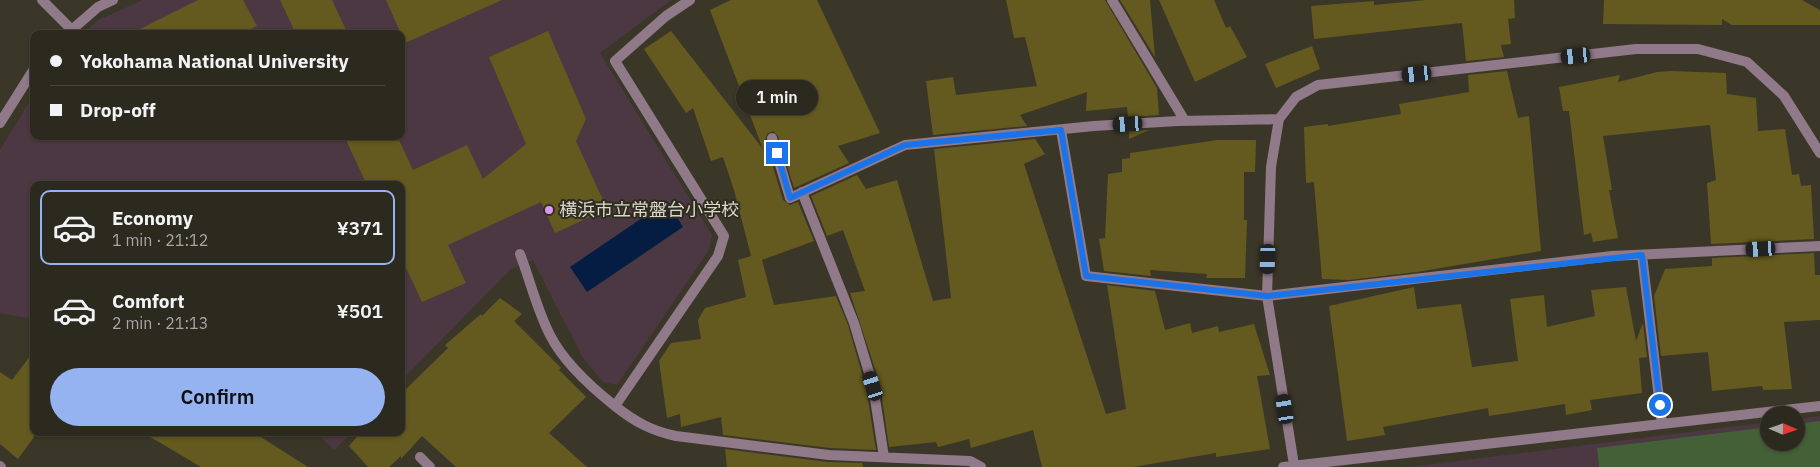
<!DOCTYPE html>
<html lang="en">
<head>
<meta charset="utf-8">
<style>
	body { margin:0; font-family:"IBM Plex Sans","Noto Sans JP",sans-serif; background:#38352b; color:#f1f3f6; height:100vh; display:flex; flex-direction:column; font-size:19px; white-space:nowrap }
	* { box-sizing:border-box; margin:0 }
	p { font-size:16px; color:#a6a6a4 }
	.icon { flex:none; width:28px; height:28px; fill:none; stroke:currentColor; stroke-width:2; stroke-linecap:round; stroke-linejoin:round }
	.map { position:relative; flex:1; overflow:hidden }
	.sheet { position:absolute; left:30px; top:181px; width:375px; height:255px; display:flex; flex-direction:column; background:#2c291e; border-radius:10px; box-shadow:0 1px 4px #0004,0 0 0 1px #48453c }
	.sheet>* { flex:none }
	.guide { position:absolute; left:30px; top:30px; width:375px; height:110px; border-radius:10px; box-shadow:0 1px 4px #0004,0 0 0 1px #48453c; display:grid; align-content:center; height:110px; padding:0 20px; background:#2c291e }
	.needle { width:32px; rotate:92deg }
	.controls { position:absolute; left:1760px; top:406px; display:grid; gap:10px }
	.controls a { display:grid; place-items:center; width:45px; height:45px; border-radius:50%; background:#2c291e; box-shadow:0 1px 4px #0004,0 0 0 1px #48453c; font-size:25px }
	.end { position:absolute; width:22px; height:22px; margin:-11px; border:6px solid #1a73e8; background:#fff; box-shadow:0 0 0 2px #fff }
	.from { border-radius:50% }
	.bubble { position:absolute; height:35px; border-radius:18px; background:#2c291e; box-shadow:0 1px 4px #0004,0 0 0 1px #48453c; font-size:16px; font-weight:600; line-height:35px; text-align:center }
	.car { position:absolute; width:15px; height:30px; margin:-15px -8px; border-radius:6px; box-shadow:0 0 4px 1px #0007; background:linear-gradient(#222 24%,#8ab4d8 0 40%,#222 0 76%,#8ab4d8 0 86%,#222 0) }
	.guide b { display:flex; align-items:center; gap:18px; height:48px; font-size:19px }
	.guide b+b { border-top:1px solid #48453c }
	.guide i { width:12px; height:12px; background:#f1f3f6 }
	ul { padding:9px 0 0; list-style:none }
	li { display:flex; align-items:center; gap:15px; height:75px; margin:0 10px 8px; padding:0 10px; border:2px solid transparent; border-radius:10px }
	li div { flex:1 }
	li b { display:block; font-size:19px }
	li em { font-style:normal; font-weight:600 }
	li.selected { border-color:#95b2f1 }
	li>.icon { width:45px; height:45px; stroke-width:1.5 }
	.button { display:flex; gap:10px; margin-top:auto; padding:10px 20px }
	.button a { flex:1; height:58px; border-radius:30px; background:#95b2f1; color:#111; font-size:20px; font-weight:600; line-height:58px; text-align:center }
	.map>svg:first-child { display:block }
	.education { fill:#4b3842 }
	.green { fill:#436036 }
	.water { fill:#061d43 }
	.building { fill:#645a1f }
	.lines { fill:none; stroke-linecap:round; stroke-linejoin:round }
	.minor { stroke:#907989; stroke-width:10 }
	.route { stroke:#1a73e8; stroke-width:6 }
	.poi-dot { fill:#db99f5; stroke:#302d1e; stroke-width:2 }
	.labels { text-anchor:middle; stroke-width:4; stroke-linejoin:round; paint-order:stroke }
	.poi-label { font-size:18px; fill:#d8d6cd; stroke:#302d1e; text-anchor:start }
</style>
</head>
<body>
<div class="map">
<svg width="1820" height="467" viewBox="0 0 1820 467">
	<rect width="100%" height="100%" fill="#3a3728"/>
	<path class="education" d="M 143,0 L 671,0 L 600,53 L 712,235 L 709,250 L 617,385 L 603,382 L 583,358 L 533,260 L 511,269 L 401,381 L 401,185 L 34,185 L 34,319 L 0,313 L 0,150 L 34,94 L 34,136 L 401,136 L 401,34 L 83,34 L 98,20 Z
		M 1820,416 L 1820,467 L 1409,467 L 1769,422 L 1769,442 L 1796,442 L 1796,419 Z
		M 317,433 L 351,433 L 334,450 Z"/>
	<path class="green" d="M 1820,421 L 1820,467 L 1599,467 L 1597,448 L 1769,427 L 1769,442 L 1796,442 L 1796,424 Z"/>
	<path class="water" d="M 667,201 L 683,227 L 587,292 L 570,267 Z"/>
	<path class="building" d="M 198,0 L 243,0 L 257,26 L 239,34 L 130,34 Z
		M 280,0 L 332,0 L 348,34 L 296,34 Z
		M 386,0 L 502,0 L 405,43 Z
		M 731,0 L 817,0 L 880,133 L 838,146 L 849,163 L 794,188 L 778,136 L 773,131 L 767,134 L 765,140 L 783,200 L 790,205 L 798,202 L 814,241 L 762,260 L 774,305 L 836,296 L 848,325 L 866,388 L 876,450 L 830,448 L 723,435 L 721,417 L 681,427 L 680,414 L 667,418 L 659,361 L 671,343 L 701,339 L 698,320 L 705,308 L 746,297 L 738,260 L 751,256 L 734,190 L 723,157 L 711,161 L 693,108 L 686,113 L 644,49 L 671,31 L 763,149 L 710,10 Z
		M 1006,0 L 1105,0 L 1157,88 L 1159,115 L 1128,117 L 1127,107 L 1086,111 L 1087,92 L 1020,115 L 1027,126 L 933,135 L 926,81 L 953,77 L 956,95 L 1037,86 L 1025,37 L 1014,38 Z
		M 1120,0 L 1150,0 L 1155,57 Z
		M 1159,0 L 1214,0 L 1226,28 L 1230,26 L 1247,57 L 1195,82 Z
		M 1426,0 L 1514,0 L 1515,18 L 1508,19 L 1511,44 L 1501,45 L 1504,57 L 1466,61 L 1462,23 L 1314,39 L 1311,6 L 1374,1 L 1374,5 Z
		M 1604,0 L 1802,0 L 1820,10 L 1820,25 L 1732,25 L 1722,19 L 1722,25 L 1603,24 Z
		M 548,31 L 586,119 L 576,141 L 607,209 L 555,233 L 541,202 L 448,245 L 466,283 L 422,302 L 401,257 L 401,185 L 367,185 L 344,136 L 397,136 L 413,170 L 467,145 L 483,179 L 526,144 L 489,57 Z
		M 1312,46 L 1320,69 L 1276,88 L 1265,64 Z
		M 1507,71 L 1518,118 L 1529,116 L 1541,251 L 1417,272 L 1349,280 L 1322,279 L 1314,182 L 1306,183 L 1304,127 L 1328,124 L 1328,126 L 1401,114 L 1399,104 L 1469,92 L 1468,75 Z
		M 1671,71 L 1726,73 L 1727,94 L 1756,98 L 1758,131 L 1785,129 L 1792,175 L 1799,174 L 1801,186 L 1811,185 L 1814,239 L 1711,244 L 1707,183 L 1716,180 L 1710,125 L 1603,136 L 1612,190 L 1609,190 L 1618,238 L 1593,242 L 1591,233 L 1584,235 L 1569,111 L 1563,111 L 1559,87 L 1620,75 L 1618,82 L 1657,72 Z
		M 1149,130 L 1129,139 L 1129,131 Z
		M 1035,139 L 1045,154 L 1024,164 L 1106,414 L 1126,409 L 1107,285 L 1155,291 L 1165,330 L 1190,323 L 1192,333 L 1218,326 L 1219,332 L 1254,324 L 1270,375 L 1257,376 L 1270,449 L 1216,457 L 1216,453 L 1133,467 L 1042,467 L 1033,430 L 971,448 L 969,439 L 938,447 L 936,442 L 889,447 L 880,384 L 850,293 L 865,291 L 843,230 L 827,236 L 811,196 L 857,175 L 866,189 L 897,180 L 933,301 L 951,298 L 934,149 Z
		M 1217,140 L 1256,140 L 1255,172 L 1244,172 L 1244,220 L 1247,220 L 1245,278 L 1206,278 L 1207,274 L 1150,270 L 1151,276 L 1104,271 L 1099,239 L 1105,238 L 1108,174 L 1122,172 L 1122,159 L 1130,158 L 1130,153 Z
		M 1814,253 L 1815,275 L 1820,275 L 1820,320 L 1784,322 L 1792,389 L 1763,390 L 1762,386 L 1712,391 L 1708,352 L 1661,356 L 1654,296 L 1665,269 L 1712,266 L 1712,258 Z
		M 1414,287 L 1417,309 L 1461,304 L 1472,367 L 1518,361 L 1510,299 L 1544,295 L 1547,327 L 1595,316 L 1591,290 L 1626,287 L 1636,341 L 1643,323 L 1647,357 L 1639,358 L 1642,393 L 1590,400 L 1592,410 L 1566,415 L 1565,404 L 1489,416 L 1488,408 L 1383,427 L 1385,435 L 1347,441 L 1329,306 Z
		M 500,298 L 522,314 L 514,321 L 561,368 L 559,370 L 586,397 L 549,433 L 587,467 L 456,467 L 422,436 L 401,459 L 401,456 L 389,467 L 368,467 L 349,446 L 361,432 L 401,432 L 401,394 L 448,348 L 445,345 L 481,314 L 482,316 Z
		M 34,351 L 34,437 L 18,459 L 0,444 L 0,372 L 12,380 Z
		M 142,432 L 253,432 L 308,467 L 201,467 Z
		M 725,449 L 828,462 L 862,463 L 863,467 L 727,467 Z"/>
	<g class="lines">
		<path class="minor" d="M 42,0 L 71,29
			M 1112,0 L 1185,121
			M 67,34 L 98,7 L 113,0
			M 1279,119 L 1271,167 L 1267,296 L 1294,465
			M 0,123 L 34,69
			M 1061,130 L 1086,276 L 1267,296 L 1612,256 L 1820,246
			M 772,138 L 790,198 L 905,145 L 1094,126 L 1178,121 L 1279,119 L 1296,97 L 1318,85 L 1636,49 L 1698,49 L 1747,62 L 1784,96 L 1820,153
			M 802,192 L 854,323 L 873,386 L 884,457
			M 520,254 C 530,280 537,310 550,335 C 564,363 591,387 615,406 L 718,256 L 724,236 L 615,61 L 666,16 L 690,0
			M 1642,255 L 1662,424
			M 615,406 C 635,422 652,431 676,436 L 829,455 L 970,461 L 981,467
			M 420,457 L 430,467
			M 0,466 L 1,467
			M 1283,467 L 1820,406"/>
	</g>
	<g class="lines">
		<path class="route" d="M 777,153 L 790,198 L 905,145 L 1061,130 L 1086,276 L 1267,296 L 1642,255 L 1660,405"/>
	</g>
	<circle class="poi-dot" cx="549" cy="210" r="5"/>
	<g class="labels">
		<g class="poi-label">
			<text x="559" y="216">横浜市立常盤台小学校</text>
		</g>
	</g>
</svg>
<div class="controls">
<a><svg class="needle" viewBox="-14 -14 28 28"><path d="M0-13l5 13h-10z" fill="#e53935"/><path d="M0 13l5-13h-10z" fill="#a6a6a4"/></svg></a>
</div>
<i class="end from" style="left:1660px;top:405px"></i>
<i class="end" style="left:777px;top:153px"></i>
<div class="bubble" style="left:736px;top:80px;width:82px">1 min</div>
<i class="car" style="left:1576px;top:56px;rotate:264deg"></i>
<i class="car" style="left:1417px;top:74px;rotate:264deg"></i>
<i class="car" style="left:1128px;top:124px;rotate:267deg"></i>
<i class="car" style="left:1761px;top:249px;rotate:267deg"></i>
<i class="car" style="left:1268px;top:259px;rotate:182deg"></i>
<i class="car" style="left:873px;top:386px;rotate:342deg"></i>
<i class="car" style="left:1285px;top:409px;rotate:351deg"></i>
<div class="guide">
<b><i class="from"></i>Yokohama National University</b>
<b><i></i>Drop-off</b>
</div>
<section class="sheet">
<ul>
<li class="selected"><svg class="icon" aria-label="car" viewBox="0 0 24 24"><path d="M5 17H2v-5l4-1 3-4h7l3 4 3 1v5h-3M9 17h6M6 11h13"/><circle cx="7" cy="17" r="2"/><circle cx="17" cy="17" r="2"/></svg><div><b>Economy</b><p>1 min · 21:12</p></div><em>¥371</em></li>
<li><svg class="icon" aria-label="car" viewBox="0 0 24 24"><path d="M5 17H2v-5l4-1 3-4h7l3 4 3 1v5h-3M9 17h6M6 11h13"/><circle cx="7" cy="17" r="2"/><circle cx="17" cy="17" r="2"/></svg><div><b>Comfort</b><p>2 min · 21:13</p></div><em>¥501</em></li>
</ul>
<div class="button"><a>Confirm</a></div>
</section>
</div>
</body>
</html>
